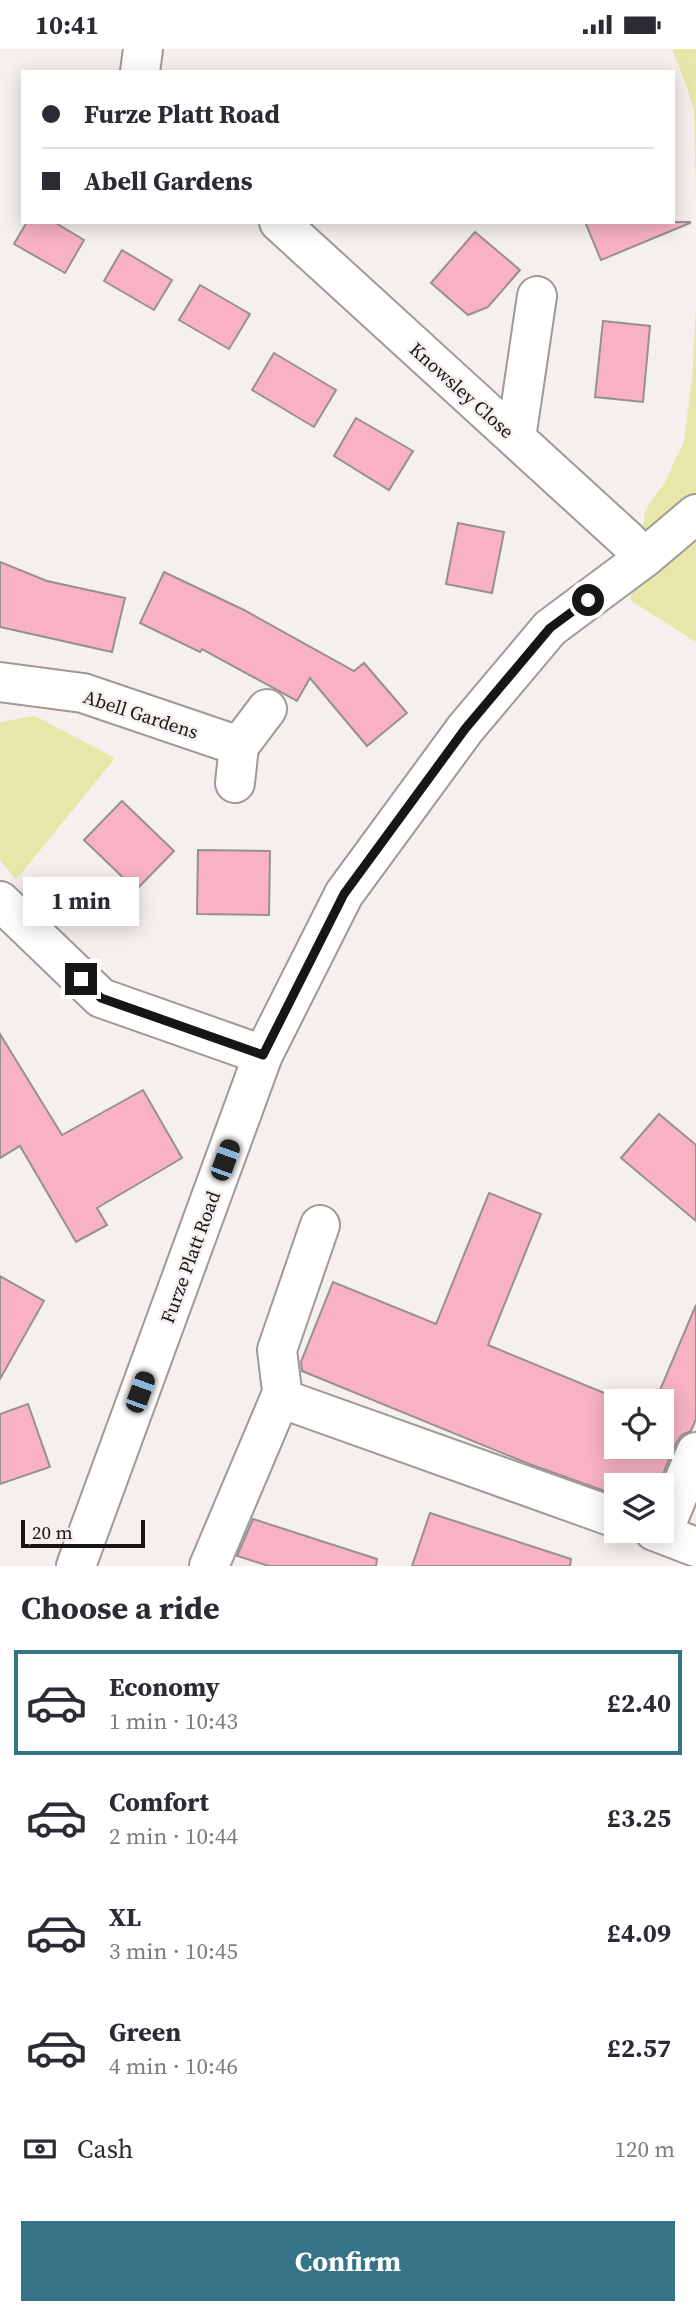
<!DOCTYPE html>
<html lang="en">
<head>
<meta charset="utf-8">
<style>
	body { margin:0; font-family:"Source Serif 4",serif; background:#f2f2f3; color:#2b2b33; height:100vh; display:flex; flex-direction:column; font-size:26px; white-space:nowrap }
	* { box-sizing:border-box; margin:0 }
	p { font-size:23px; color:#7c7c81 }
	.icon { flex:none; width:38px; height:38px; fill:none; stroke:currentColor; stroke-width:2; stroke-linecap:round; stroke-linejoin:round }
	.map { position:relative; height:1517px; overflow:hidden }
	.details { display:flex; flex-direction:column; background:#fff; flex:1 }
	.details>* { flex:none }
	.hud { position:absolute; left:21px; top:21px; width:654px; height:154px; border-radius:0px; box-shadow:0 4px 18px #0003; display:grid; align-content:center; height:154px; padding:0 21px; background:#fff }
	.controls { position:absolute; left:604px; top:1340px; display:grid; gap:14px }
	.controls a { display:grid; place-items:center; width:70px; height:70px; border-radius:0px; background:#fff; box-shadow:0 4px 18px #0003; font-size:35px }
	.scale { position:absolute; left:21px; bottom:18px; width:124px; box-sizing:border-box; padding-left:7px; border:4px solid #181615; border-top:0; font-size:19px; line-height:24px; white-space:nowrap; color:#181615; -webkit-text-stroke:5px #f5efed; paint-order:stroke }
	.end { position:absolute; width:32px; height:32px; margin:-16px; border:9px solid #181615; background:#fff; box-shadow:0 0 0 4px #fff }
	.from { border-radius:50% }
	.bubble { position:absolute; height:49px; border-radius:0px; background:#fff; box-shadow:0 4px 18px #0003; font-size:23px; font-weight:700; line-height:49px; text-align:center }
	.car { position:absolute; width:21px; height:42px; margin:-21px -10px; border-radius:9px; box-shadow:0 0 5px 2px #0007; background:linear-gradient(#222 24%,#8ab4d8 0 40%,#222 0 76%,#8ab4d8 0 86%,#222 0) }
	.hud b { display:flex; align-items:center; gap:24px; height:66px; font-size:26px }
	.hud b+b { border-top:2px solid #e1e1e2 }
	.hud i { width:18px; height:18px; background:#2b2b33 }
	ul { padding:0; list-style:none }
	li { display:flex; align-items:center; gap:21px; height:105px; margin:0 14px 10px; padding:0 7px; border:4px solid transparent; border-radius:0px }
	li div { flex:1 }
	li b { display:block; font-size:26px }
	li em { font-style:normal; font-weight:700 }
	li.on { border-color:#357388 }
	li>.icon { width:63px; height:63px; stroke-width:1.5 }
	h2 { padding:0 21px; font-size:32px; line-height:84px }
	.pay { display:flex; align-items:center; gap:18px; height:77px; padding:0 21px; font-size:26px }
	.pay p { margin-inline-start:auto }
	.button { display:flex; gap:14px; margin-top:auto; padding:14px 21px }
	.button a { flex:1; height:80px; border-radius:0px; background:#357388; color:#fff; font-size:28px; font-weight:700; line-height:80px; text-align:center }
	.status { display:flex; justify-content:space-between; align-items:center; height:49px; padding:0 35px; background:#fff; direction:ltr }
	.status svg { height:19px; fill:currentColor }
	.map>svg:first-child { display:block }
	.green { fill:#e8e7aa }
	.building { fill:#f8b2c3; stroke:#979092; stroke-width:2 }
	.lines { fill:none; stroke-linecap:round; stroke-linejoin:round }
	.minor-casing { stroke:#9f9997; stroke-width:42 }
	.major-casing { stroke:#9f9997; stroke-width:42 }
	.minor { stroke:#fff; stroke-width:38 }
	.major { stroke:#fff; stroke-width:38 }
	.route { stroke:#181615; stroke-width:9 }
	.labels { text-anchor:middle; stroke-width:5; stroke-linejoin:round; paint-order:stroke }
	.street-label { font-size:19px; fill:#181615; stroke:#f5efed }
</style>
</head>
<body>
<div class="status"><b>10:41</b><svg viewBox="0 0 49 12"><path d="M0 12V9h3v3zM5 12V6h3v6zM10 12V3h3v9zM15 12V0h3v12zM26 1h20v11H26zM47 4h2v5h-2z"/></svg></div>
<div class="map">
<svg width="696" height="1517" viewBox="0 0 696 1517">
	<rect width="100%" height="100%" fill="#f5efed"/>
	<path class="green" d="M 672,0 L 696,0 L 696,150 L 694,62 L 687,38 Z
		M 696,257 L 696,593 L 630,551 L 646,460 L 665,433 L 684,392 L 692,331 Z
		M 35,667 L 115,709 L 16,831 L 0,811 L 0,673 Z"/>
	<path class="building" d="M 27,173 L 54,173 L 84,191 L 65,224 L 14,195 Z
		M 585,173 L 690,173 L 690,174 L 601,211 Z
		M 475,183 L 520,221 L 488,258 L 468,266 L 431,234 Z
		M 122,201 L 172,231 L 154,261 L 104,232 Z
		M 200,236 L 250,265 L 229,300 L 179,271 Z
		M 603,272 L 650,277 L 643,353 L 595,348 Z
		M 274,304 L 336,341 L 314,378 L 252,341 Z
		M 356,369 L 413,402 L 389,441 L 334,407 Z
		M 458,474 L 504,483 L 492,544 L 446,535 Z
		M 0,513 L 47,532 L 125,549 L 112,603 L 0,578 Z
		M 164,523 L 244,561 L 354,622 L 364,614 L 407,664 L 367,697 L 310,629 L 297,652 L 202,600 L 200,603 L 140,574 Z
		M 122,752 L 174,802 L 136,841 L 84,791 Z
		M 198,801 L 270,802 L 269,866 L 197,865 Z
		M 0,985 L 62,1086 L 143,1041 L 182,1109 L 97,1159 L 107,1176 L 76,1193 L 20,1097 L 0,1109 Z
		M 659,1065 L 696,1096 L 696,1172 L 621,1109 Z
		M 489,1144 L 541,1165 L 488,1296 L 626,1353 L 616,1353 L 616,1398 L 662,1398 L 662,1353 L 655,1353 L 696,1256 L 696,1370 L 691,1382 L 682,1386 L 676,1394 L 658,1437 L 616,1437 L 616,1446 L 529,1415 L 302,1322 L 301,1313 L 333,1233 L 436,1275 Z
		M 0,1227 L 44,1252 L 0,1330 Z
		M 28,1355 L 50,1418 L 0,1435 L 0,1365 Z
		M 430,1464 L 571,1510 L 570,1517 L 412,1517 Z
		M 253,1470 L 377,1510 L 376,1517 L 269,1517 L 237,1507 Z"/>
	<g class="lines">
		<defs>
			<path id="minor" d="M 140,23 L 143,0
				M 279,173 L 627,491 L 644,509
				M 516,389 L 537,247
				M 0,633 L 83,644 L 239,697
				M 235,734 L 239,697 L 267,660
				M 0,852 L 101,949 L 263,1006
				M 283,1350 L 277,1301 L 320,1176
				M 654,1482 L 696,1498
				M 662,1485 L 696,1403
				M 209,1517 L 280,1349 L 616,1469"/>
			<path id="major" d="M 76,1517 L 263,1006 L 344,845 L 465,680 L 550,579 L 644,509 L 696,465"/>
		</defs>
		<use href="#minor" class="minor-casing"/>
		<use href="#major" class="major-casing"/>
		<use href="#minor" class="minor"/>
		<use href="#major" class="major"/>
	</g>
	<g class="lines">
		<path class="route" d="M 81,930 L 101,949 L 263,1006 L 344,845 L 465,680 L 550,579 L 588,551"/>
	</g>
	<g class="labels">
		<g class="street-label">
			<text transform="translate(462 341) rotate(42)" y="7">Knowsley Close</text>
			<text transform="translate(141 665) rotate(18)" y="7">Abell Gardens</text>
			<text transform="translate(190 1208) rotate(-70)" y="7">Furze Platt Road</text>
		</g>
	</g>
</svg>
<div class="controls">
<a><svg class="icon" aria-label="locate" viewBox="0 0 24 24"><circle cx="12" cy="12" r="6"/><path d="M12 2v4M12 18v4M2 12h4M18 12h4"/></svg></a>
<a><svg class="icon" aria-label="layers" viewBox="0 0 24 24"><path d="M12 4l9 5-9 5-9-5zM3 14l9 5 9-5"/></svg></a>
</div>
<div class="scale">20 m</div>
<i class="end from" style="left:588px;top:551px"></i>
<i class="end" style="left:81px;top:930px"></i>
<div class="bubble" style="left:23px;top:828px;width:116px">1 min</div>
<i class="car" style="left:225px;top:1111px;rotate:20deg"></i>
<i class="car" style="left:140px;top:1343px;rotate:20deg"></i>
<div class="hud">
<b><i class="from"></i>Furze Platt Road</b>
<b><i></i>Abell Gardens</b>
</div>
</div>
<section class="details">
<h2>Choose a ride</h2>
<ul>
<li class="on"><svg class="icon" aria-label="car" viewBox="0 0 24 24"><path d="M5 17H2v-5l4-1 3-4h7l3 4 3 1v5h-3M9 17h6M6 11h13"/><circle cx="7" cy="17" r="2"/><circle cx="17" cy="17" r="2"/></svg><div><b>Economy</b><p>1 min · 10:43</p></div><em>£2.40</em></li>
<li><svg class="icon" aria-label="car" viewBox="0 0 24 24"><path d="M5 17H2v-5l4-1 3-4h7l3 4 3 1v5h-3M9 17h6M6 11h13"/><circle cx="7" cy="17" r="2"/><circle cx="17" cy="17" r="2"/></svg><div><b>Comfort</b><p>2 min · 10:44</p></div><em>£3.25</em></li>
<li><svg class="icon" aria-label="car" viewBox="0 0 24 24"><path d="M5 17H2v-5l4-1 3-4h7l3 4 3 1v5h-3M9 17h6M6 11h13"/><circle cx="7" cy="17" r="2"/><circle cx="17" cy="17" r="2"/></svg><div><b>XL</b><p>3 min · 10:45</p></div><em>£4.09</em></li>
<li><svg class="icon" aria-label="car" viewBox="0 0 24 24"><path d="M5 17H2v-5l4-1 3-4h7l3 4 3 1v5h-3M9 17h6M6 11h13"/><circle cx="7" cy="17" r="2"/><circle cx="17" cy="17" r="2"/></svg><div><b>Green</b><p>4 min · 10:46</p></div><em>£2.57</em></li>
</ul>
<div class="pay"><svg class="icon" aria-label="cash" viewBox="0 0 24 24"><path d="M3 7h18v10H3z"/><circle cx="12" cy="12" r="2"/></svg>Cash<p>120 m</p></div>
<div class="button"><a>Confirm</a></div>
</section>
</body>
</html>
